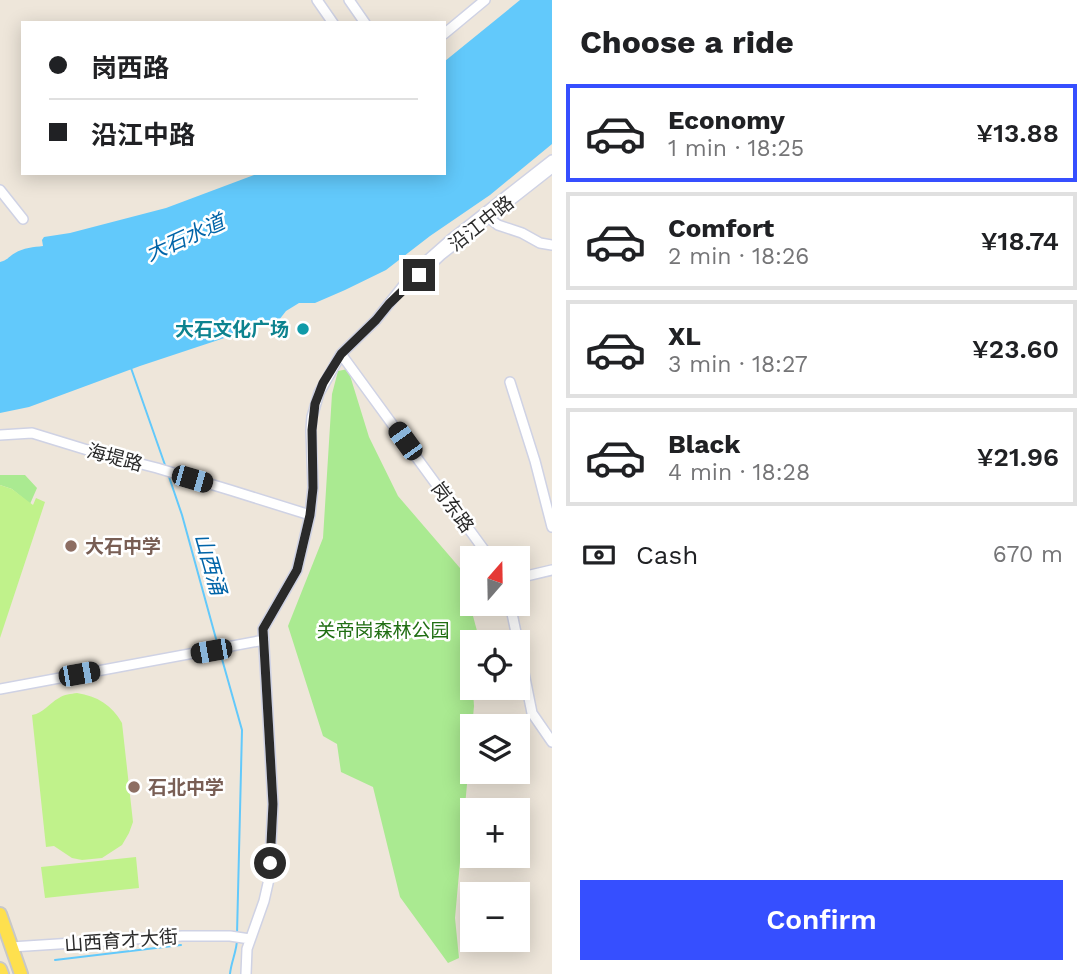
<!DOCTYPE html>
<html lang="en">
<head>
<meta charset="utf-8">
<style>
	body { margin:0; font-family:"Work Sans","Noto Sans SC",sans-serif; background:#f6f6f6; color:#202124; height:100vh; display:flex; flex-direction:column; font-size:26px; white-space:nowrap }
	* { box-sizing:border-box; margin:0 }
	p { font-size:23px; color:#757577 }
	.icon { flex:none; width:38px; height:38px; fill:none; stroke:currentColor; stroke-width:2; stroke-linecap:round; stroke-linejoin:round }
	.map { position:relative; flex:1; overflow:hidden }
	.sheet { display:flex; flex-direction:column; background:#fff; width:539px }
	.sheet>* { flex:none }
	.hud { position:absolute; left:21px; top:21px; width:425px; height:154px; border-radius:0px; box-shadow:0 4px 18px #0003; display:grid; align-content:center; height:154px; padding:0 28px; background:#fff }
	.needle { width:46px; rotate:20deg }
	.tools { position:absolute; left:460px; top:546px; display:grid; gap:14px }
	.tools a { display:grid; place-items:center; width:70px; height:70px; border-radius:0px; background:#fff; box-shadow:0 4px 18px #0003; font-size:35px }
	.end { position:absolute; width:32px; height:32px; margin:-16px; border:9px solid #2a2a2a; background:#fff; box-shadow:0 0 0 4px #fff }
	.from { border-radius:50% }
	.car { position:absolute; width:21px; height:42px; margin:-21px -10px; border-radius:9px; box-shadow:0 0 5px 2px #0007; background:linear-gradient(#222 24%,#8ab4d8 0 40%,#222 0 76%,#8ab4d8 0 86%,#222 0) }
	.hud b { display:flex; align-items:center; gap:24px; height:66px; font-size:26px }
	.hud b+b { border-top:2px solid #e0e0e0 }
	.hud i { width:18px; height:18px; background:#202124 }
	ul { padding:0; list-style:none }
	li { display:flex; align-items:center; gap:21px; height:98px; margin:0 14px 10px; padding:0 14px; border:4px solid #e0e0e0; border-radius:0px }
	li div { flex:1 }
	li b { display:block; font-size:26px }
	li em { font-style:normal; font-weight:600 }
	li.active { border-color:#364fff }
	li>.icon { width:63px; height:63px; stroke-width:1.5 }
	h2 { padding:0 28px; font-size:32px; line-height:84px }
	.pay { display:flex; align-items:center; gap:18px; height:77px; padding:0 28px; font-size:26px }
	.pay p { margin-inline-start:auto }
	.cta { display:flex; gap:14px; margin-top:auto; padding:14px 28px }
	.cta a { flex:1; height:80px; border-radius:0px; background:#364fff; color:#fff; font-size:28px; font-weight:600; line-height:80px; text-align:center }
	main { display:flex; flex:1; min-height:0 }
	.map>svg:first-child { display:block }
	.green { fill:#aaea91 }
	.pitch { fill:#c0f28b }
	.water { fill:#62c9fb }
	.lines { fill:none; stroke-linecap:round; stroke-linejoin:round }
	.stream { stroke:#62c9fb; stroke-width:2 }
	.minor-casing { stroke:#cfd2e4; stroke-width:12 }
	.major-casing { stroke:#c8c8c8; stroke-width:16 }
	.minor { stroke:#fff; stroke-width:9 }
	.major { stroke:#fee04e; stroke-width:12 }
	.route { stroke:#2a2a2a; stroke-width:9 }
	.culture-dot { fill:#0f9aa8; stroke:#fff; stroke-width:2.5 }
	.education-dot { fill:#8d6e63; stroke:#fff; stroke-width:2.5 }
	.labels { text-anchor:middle; stroke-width:5; stroke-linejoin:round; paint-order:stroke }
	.street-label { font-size:19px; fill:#2a2a2a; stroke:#fff }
	.culture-label { font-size:19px; font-weight:bold; fill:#0d838f; stroke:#fff; text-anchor:end }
	.education-label { font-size:19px; font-weight:bold; fill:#785e54; stroke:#fff; text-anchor:start }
	.park-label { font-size:19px; fill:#206e13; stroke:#fff }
	.water-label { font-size:21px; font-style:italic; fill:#0064a8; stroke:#fff }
</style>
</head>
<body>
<main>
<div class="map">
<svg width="552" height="974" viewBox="0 0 552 974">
	<rect width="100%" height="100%" fill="#eee6da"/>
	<path class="green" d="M 348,369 L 369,437 L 398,496 L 472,582 L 473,616 L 480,642 L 472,642 L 471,660 L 474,706 L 455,918 L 459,958 L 448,963 L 400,897 L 373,787 L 341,772 L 337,744 L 323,736 L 288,626 L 323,538 L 332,394 L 338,371 Z
		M 0,475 L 25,475 L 37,488 L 30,504 L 12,489 L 0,485 Z"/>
	<path class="pitch" d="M 0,485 L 12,489 L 33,505 L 36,498 L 45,502 L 0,638 Z
		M 77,693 C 97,696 112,705 122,723 L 133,822 L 129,833 L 122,845 L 102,858 L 82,860 L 72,858 L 54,846 L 46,847 L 32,715 C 44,713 48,704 59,698 C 64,694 71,694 77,693 Z
		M 136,857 L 139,888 L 45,898 L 41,867 Z"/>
	<path class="water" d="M 520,0 L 552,0 L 552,144 L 490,195 L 430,236 L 386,270 L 345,290 L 315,303 L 299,303 L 286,311 L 279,320 L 140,366 L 29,407 L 0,413 L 0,262 C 8,260 8,257 15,253 C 23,248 34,247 43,246 L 42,240 L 44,237 L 70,233 L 166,208 L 259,173 L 444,173 L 445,61 Z"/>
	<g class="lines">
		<path class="stream" d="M 131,368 L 165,465
			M 168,474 L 182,515 L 218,646
			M 220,652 L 242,730 L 237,934
			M 55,960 L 181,945
			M 230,974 C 231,962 237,951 237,939"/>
		<defs>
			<path id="minor" d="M 317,0 L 333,23
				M 349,0 L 365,23
				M 444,34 L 485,0
				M 0,190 L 23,219
				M 485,215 L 498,225 L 522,233 L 540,243 L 552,245
				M 412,282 L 441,255 L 552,168
				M 341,354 L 490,558
				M 510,382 L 535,461 L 552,527
				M 0,435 L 32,433 L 94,452 L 157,468 L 230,490 L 310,515
				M 518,577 C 522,583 523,588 518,594
				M 518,578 L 552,570
				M 510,604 L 518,642
				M 518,643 L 532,713 L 552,742
				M 0,689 L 264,640
				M 11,947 L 182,936 L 230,936 L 250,939
				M 246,974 L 247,949 L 264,901 L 269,879 L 273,804 L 263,629 L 297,570 L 310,515 L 313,487 L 311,430 L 312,417 L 319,393 L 341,354 L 376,320 L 415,271 L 450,240 L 552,160"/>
			<path id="major" d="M 0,914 L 21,974
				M 0,969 L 2,974"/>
		</defs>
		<use href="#minor" class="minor-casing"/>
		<use href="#major" class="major-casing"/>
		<use href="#minor" class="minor"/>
		<use href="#major" class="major"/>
	</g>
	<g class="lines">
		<path class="route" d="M 270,863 L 273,804 L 263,629 L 297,570 L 310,515 L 313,488 L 312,430 L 315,404 L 323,383 L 341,354 L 376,320 L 389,304 L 419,275"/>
	</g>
	<circle class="culture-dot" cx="303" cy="329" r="7"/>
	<g class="education-dot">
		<circle cx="71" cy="546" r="7"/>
		<circle cx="134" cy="787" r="7"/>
	</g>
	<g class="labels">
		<g class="street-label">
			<text transform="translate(481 223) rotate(-38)" y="7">沿江中路</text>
			<text transform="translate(115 457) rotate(15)" y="7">海堤路</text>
			<text transform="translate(453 507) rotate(54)" y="7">岗东路</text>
			<text transform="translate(121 940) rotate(-4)" y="7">山西育才大街</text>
		</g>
		<g class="culture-label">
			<text x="289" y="336">大石文化广场</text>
		</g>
		<g class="education-label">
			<text x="85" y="553">大石中学</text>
			<text x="148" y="794">石北中学</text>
		</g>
		<g class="park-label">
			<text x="383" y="637">关帝岗森林公园</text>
		</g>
		<g class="water-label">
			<text transform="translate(185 238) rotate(-24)" y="7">大石水道</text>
			<text transform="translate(210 564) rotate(74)" y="7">山西涌</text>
		</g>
	</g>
</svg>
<div class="tools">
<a><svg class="needle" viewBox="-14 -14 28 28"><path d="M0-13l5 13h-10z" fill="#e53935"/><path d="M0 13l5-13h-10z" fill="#757577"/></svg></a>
<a><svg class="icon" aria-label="locate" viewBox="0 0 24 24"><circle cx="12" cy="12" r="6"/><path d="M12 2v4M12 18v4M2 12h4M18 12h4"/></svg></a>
<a><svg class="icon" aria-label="layers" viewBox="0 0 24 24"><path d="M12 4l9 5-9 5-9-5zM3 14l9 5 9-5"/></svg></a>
<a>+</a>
<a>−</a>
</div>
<i class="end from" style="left:270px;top:863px"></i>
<i class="end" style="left:419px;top:275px"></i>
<i class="car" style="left:405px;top:441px;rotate:324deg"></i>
<i class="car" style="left:192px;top:479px;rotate:106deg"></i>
<i class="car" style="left:211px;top:651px;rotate:260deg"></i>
<i class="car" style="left:79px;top:674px;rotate:80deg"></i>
<div class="hud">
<b><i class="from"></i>岗西路</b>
<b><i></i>沿江中路</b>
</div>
</div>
<section class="sheet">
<h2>Choose a ride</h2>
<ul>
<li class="active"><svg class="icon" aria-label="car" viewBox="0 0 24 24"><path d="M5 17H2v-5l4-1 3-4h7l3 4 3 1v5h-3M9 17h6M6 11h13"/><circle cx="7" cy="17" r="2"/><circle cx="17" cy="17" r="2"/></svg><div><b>Economy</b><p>1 min · 18:25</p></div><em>¥13.88</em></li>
<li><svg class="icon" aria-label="car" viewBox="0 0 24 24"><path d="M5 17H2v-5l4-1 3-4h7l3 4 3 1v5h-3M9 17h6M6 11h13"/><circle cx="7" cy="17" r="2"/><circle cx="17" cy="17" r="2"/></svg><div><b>Comfort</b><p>2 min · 18:26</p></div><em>¥18.74</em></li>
<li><svg class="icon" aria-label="car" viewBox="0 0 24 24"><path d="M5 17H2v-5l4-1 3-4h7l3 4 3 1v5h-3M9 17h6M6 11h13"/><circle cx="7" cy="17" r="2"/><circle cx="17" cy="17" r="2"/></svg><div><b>XL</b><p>3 min · 18:27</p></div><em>¥23.60</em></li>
<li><svg class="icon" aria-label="car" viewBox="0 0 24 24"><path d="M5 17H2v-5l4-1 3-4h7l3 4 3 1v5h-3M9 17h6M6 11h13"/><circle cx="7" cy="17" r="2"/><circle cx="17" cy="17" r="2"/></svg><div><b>Black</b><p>4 min · 18:28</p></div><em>¥21.96</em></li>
</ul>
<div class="pay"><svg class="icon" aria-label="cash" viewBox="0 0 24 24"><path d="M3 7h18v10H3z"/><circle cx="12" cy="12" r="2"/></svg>Cash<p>670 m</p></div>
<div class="cta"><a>Confirm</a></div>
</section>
</main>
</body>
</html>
